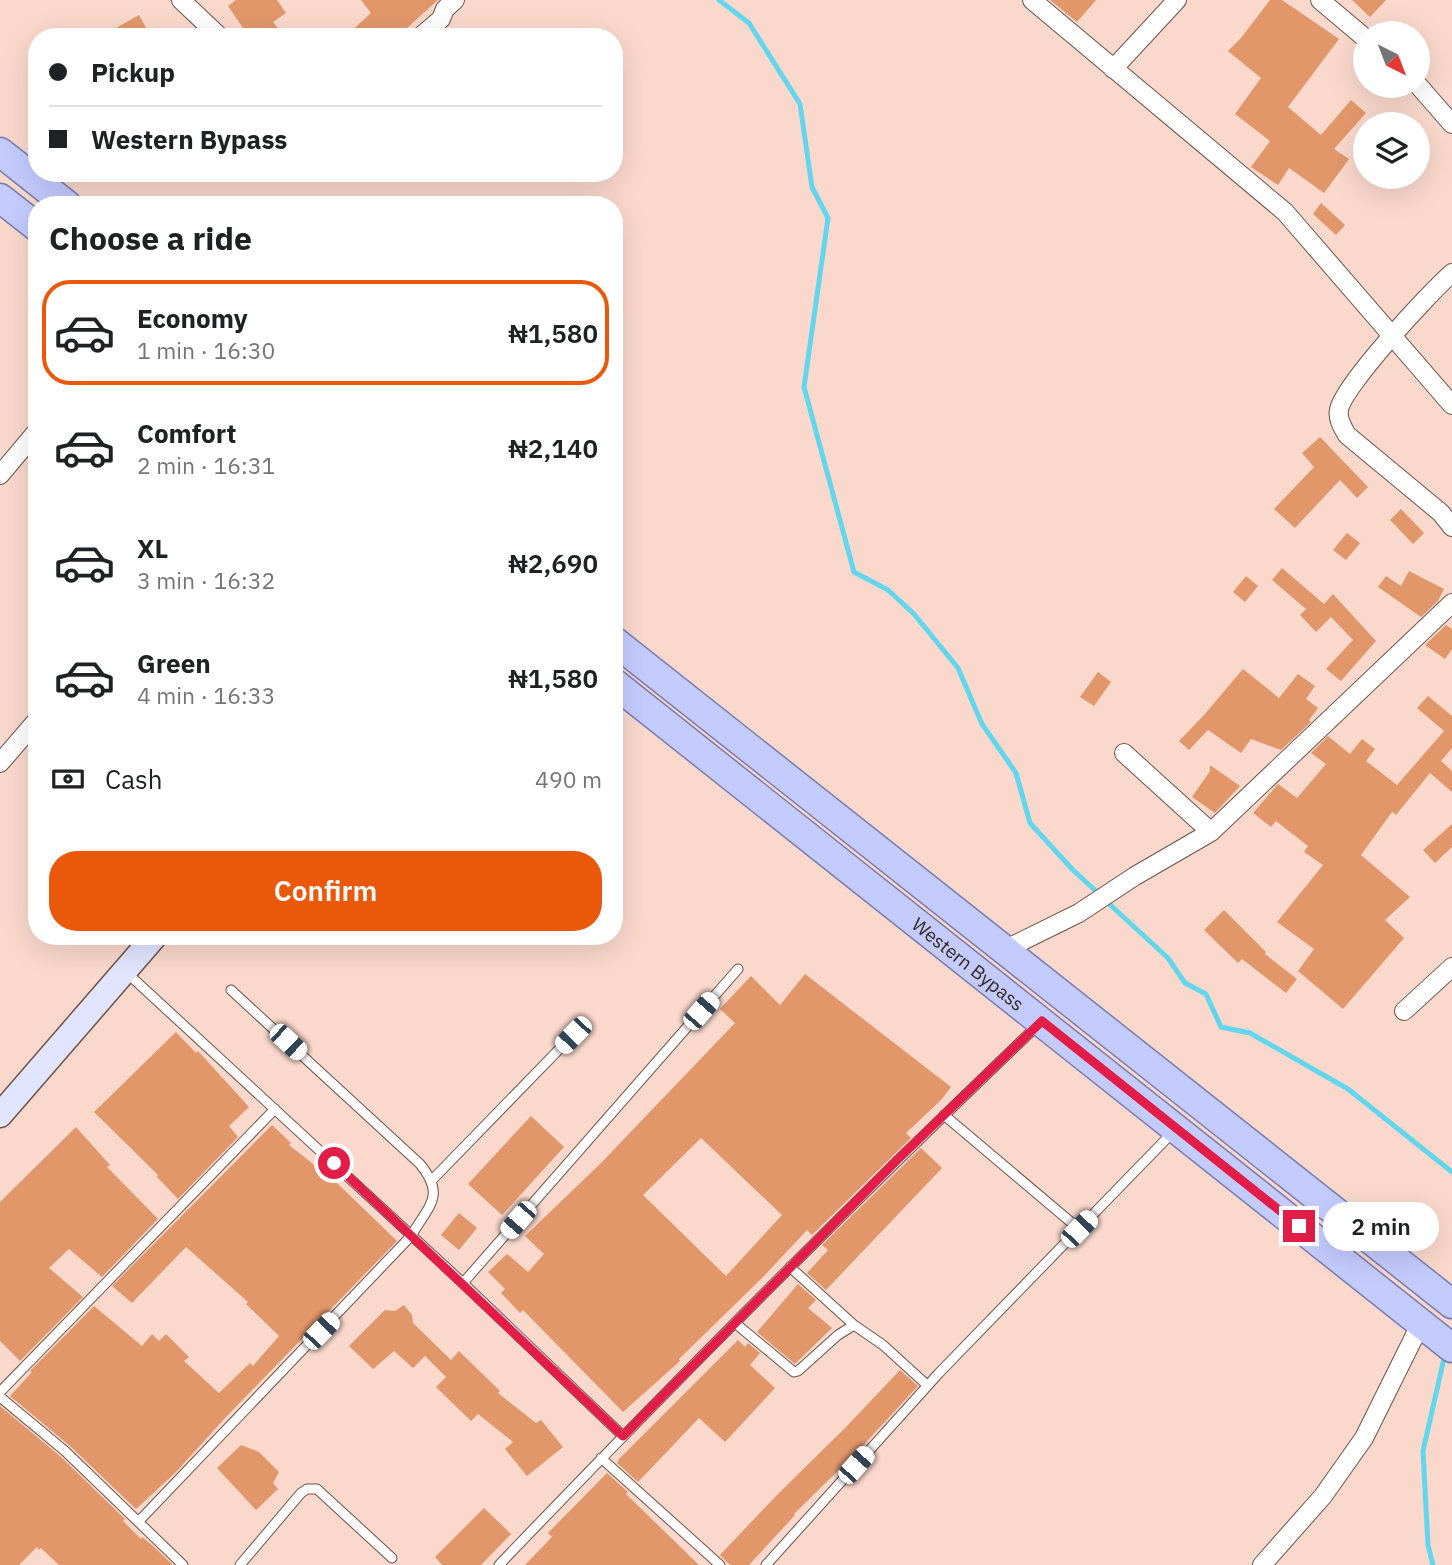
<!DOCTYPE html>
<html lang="en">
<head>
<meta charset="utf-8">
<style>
	body { margin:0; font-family:"IBM Plex Sans",sans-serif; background:#f6f6f6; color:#202124; height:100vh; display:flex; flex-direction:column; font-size:26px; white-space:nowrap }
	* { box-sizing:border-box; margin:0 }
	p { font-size:23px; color:#757577 }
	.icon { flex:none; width:38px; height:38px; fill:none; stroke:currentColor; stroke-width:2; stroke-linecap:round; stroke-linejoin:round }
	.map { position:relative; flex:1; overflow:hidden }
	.sheet { position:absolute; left:28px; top:196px; width:595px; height:749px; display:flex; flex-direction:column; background:#fff; border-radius:28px; box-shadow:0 7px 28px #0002 }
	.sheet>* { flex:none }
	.hud { position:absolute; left:28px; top:28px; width:595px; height:154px; border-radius:28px; box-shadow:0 7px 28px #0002; display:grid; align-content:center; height:154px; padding:0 21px; background:#fff }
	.needle { width:46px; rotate:138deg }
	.tools { position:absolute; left:1353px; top:21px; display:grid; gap:14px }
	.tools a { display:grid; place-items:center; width:77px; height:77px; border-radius:50%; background:#fff; box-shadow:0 7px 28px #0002; font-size:35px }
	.end { position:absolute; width:32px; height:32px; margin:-16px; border:9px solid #e11d48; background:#fff; box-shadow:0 0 0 4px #fff }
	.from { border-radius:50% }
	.bubble { position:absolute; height:49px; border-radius:24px; background:#fff; box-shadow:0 7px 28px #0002; font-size:23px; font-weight:600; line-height:49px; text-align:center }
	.car { position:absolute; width:21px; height:42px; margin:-21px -10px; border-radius:9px; box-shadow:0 0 5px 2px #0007; background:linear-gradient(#fff 24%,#345 0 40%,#fff 0 76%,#345 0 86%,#fff 0) }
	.hud b { display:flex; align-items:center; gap:24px; height:66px; font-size:26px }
	.hud b+b { border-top:2px solid #e0e0e0 }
	.hud i { width:18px; height:18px; background:#202124 }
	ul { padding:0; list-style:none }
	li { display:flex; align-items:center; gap:21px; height:105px; margin:0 14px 10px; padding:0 7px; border:4px solid transparent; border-radius:28px }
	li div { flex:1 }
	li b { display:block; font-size:26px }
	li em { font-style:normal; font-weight:600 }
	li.selected { border-color:#ea580c }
	li>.icon { width:63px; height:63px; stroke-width:1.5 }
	h2 { padding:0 21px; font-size:32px; line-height:84px }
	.pay { display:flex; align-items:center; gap:18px; height:77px; padding:0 21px; font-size:26px }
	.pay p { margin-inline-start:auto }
	.action { display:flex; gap:14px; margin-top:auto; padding:14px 21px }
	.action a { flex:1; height:80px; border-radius:28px; background:#ea580c; color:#fff; font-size:28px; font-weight:600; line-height:80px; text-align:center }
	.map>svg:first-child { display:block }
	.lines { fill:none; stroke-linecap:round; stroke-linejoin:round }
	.stream { stroke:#63d6ed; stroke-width:5 }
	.building { fill:#e2976b; fill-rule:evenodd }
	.lane-casing { stroke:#6e5247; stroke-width:11 }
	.street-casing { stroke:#6e5247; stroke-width:20 }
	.secondary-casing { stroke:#6e5247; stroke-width:27 }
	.primary-casing { stroke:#787cb2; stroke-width:31 }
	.lane { stroke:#fff; stroke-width:9 }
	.street { stroke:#fff; stroke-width:18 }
	.secondary { stroke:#e1e5ff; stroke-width:24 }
	.primary { stroke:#c4cbff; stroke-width:28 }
	.route { stroke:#e11d48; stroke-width:9 }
	.labels { text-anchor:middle; stroke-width:6; stroke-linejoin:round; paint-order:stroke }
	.street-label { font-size:19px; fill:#362924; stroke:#fad8cc }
</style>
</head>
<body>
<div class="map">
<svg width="1452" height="1565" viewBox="0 0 1452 1565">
	<rect width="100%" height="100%" fill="#fad8cc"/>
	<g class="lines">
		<path class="stream" d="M 719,0 L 749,23 L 800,104 L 812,187 L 828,218 L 804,387 L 854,572 L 888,590 L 914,614 L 958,668 L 982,724 L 1016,773 L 1030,823 L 1073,870 L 1099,894
			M 1106,901 L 1168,958 L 1185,983 L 1206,994 L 1221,1027 L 1250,1033 L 1348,1089 L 1452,1172
			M 1433,1565 L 1428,1545 L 1423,1451 L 1445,1354"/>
	</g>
	<path class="building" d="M 236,0 L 277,0 L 286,13 L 273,22 L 285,37 L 249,37 L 228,6 Z
		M 361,0 L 438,0 L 397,37 L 345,37 L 371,13 Z
		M 1050,0 L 1096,0 L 1077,22 Z
		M 1270,0 L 1282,0 L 1339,39 L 1288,107 L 1321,135 L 1351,100 L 1366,113 L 1334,149 L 1349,159 L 1324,193 L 1289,168 L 1278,185 L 1251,167 L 1270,141 L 1235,114 L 1261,78 L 1228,51 L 1241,38 Z
		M 1352,0 L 1386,0 L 1370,17 Z
		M 139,15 L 151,37 L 100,37 Z
		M 1321,203 L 1345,225 L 1336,235 L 1313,214 Z
		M 1320,437 L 1368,487 L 1357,498 L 1340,480 L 1295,528 L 1274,509 L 1314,467 L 1302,453 Z
		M 1401,509 L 1424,533 L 1413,544 L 1390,520 Z
		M 1347,533 L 1360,543 L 1346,560 L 1333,550 Z
		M 1282,568 L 1324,604 L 1333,594 L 1376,641 L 1341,681 L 1326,669 L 1353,640 L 1331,617 L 1316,632 L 1300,615 L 1306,609 L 1272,580 Z
		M 1409,571 L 1444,589 L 1438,601 L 1421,617 L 1378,587 L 1386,576 L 1401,586 Z
		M 1246,576 L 1258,586 L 1245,602 L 1233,592 Z
		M 1446,625 L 1452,629 L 1452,649 L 1445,659 L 1425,645 Z
		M 1243,669 L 1279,698 L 1298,674 L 1315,686 L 1306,699 L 1318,708 L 1309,720 L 1311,722 L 1281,750 L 1251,739 L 1241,753 L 1208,730 L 1189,750 L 1179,741 L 1204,715 Z
		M 1098,672 L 1111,682 L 1094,706 L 1080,697 Z
		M 1428,696 L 1452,716 L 1452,748 L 1441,761 L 1452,771 L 1452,792 L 1430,773 L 1396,815 L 1392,812 L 1361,855 L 1410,897 L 1385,920 L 1404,938 L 1343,1009 L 1298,971 L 1314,949 L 1277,922 L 1323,865 L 1304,852 L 1308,846 L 1276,821 L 1271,827 L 1253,813 L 1278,784 L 1297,798 L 1326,764 L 1311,753 L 1328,736 L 1350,754 L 1362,739 L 1375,749 L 1366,761 L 1397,785 L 1444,731 L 1417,708 Z
		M 1210,765 L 1240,786 L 1215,813 L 1192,797 L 1210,771 Z
		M 1452,824 L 1452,847 L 1435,863 L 1423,850 Z
		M 1224,910 L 1266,952 L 1265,954 L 1297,979 L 1286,993 L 1242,959 L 1238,963 L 1204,930 Z
		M 805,974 L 951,1087 L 941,1100 L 906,1133 L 911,1138 L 812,1235 L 807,1230 L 764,1276 L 679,1359 L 680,1361 L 623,1412 L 523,1310 L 520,1313 L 501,1293 L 505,1289 L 488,1272 L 507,1254 L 528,1272 L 544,1254 L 525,1236 L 600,1164 L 735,1023 L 720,1009 L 751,976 L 780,1005 ZM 701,1138 L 782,1215 L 726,1276 L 643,1195 Z
		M 176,1032 L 196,1053 L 198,1051 L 249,1107 L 229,1126 L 238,1137 L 178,1199 L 157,1177 L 158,1175 L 94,1112 Z
		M 531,1116 L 564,1147 L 502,1215 L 468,1184 Z
		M 272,1125 L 291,1143 L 289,1145 L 336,1182 L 397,1241 L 225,1418 L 176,1472 L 136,1509 L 70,1446 L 10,1396 L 32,1372 L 30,1371 L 94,1306 L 142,1346 L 152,1334 L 159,1341 L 166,1334 L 189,1357 L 184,1361 L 219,1393 L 250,1363 L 253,1366 L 279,1336 L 246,1304 L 248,1302 L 186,1247 L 132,1303 L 112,1286 Z
		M 76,1127 L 110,1165 L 107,1167 L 158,1219 L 102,1277 L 69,1249 L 49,1268 L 83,1297 L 20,1361 L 0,1341 L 0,1202 Z
		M 921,1148 L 942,1168 L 826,1290 L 807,1273 L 828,1250 L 822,1245 Z
		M 459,1213 L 477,1228 L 459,1250 L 441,1235 Z
		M 798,1284 L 816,1300 L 808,1308 L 832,1328 L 795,1364 L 757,1332 Z
		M 404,1305 L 412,1315 L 413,1323 L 451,1360 L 459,1351 L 500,1391 L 498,1393 L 536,1423 L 541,1420 L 563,1447 L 527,1476 L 505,1449 L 513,1442 L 478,1414 L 471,1421 L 436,1387 L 446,1377 L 425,1356 L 413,1368 L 394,1351 L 373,1369 L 349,1346 L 385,1310 L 395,1311 Z
		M 738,1340 L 745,1347 L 748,1343 L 760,1353 L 750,1365 L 775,1388 L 725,1442 L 699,1418 L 638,1482 L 617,1463 L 619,1459 Z
		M 900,1370 L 918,1386 L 858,1451 L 794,1514 L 795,1515 L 749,1565 L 730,1565 L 720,1555 L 775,1497 L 845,1428 Z
		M 0,1406 L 60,1456 L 125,1519 L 123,1521 L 141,1539 L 142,1537 L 153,1546 L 173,1565 L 59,1565 L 41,1548 L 39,1550 L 37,1547 L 19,1565 L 0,1565 Z
		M 241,1445 L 259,1452 L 279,1472 L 273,1483 L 278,1489 L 256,1510 L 217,1468 Z
		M 607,1473 L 628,1492 L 626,1494 L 699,1565 L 525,1565 L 552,1537 L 548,1533 Z
		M 484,1508 L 511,1534 L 481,1565 L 442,1565 L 435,1557 Z"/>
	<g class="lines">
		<defs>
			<path id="lane" d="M 126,972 L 463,1283 L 623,1436
				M 944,1115 L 1079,1229
				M 432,1180 L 573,1035
				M 790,1267 L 854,1325 L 883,1345 L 927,1385
				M 463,1283 L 738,969
				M 735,1323 L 794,1372 L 798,1371 L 838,1335 L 854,1325
				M 0,1392 L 275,1109
				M 0,1397 L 65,1451 L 183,1565
				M 601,1458 L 720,1565
				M 139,1521 L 411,1236 C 429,1205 446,1196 420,1164 L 231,990
				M 240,1565 L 301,1493 L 307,1489 L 317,1489 L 392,1558
				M 499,1565 C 675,1381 855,1200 1039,1024
				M 766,1565 L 939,1373 L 1172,1133"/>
			<path id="street" d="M 181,0 L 220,37
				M 1032,0 L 1285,212 L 1452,405
				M 1320,0 L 1365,38
				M 420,37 L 441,19 L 445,9 L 455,0
				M 1113,69 L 1177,0
				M 1418,85 L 1452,124
				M 1452,273 C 1431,291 1342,387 1339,410 C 1337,419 1343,428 1347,435 L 1441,513 L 1452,527
				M 0,475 L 37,431
				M 1124,753 L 1211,832
				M 0,763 L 37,720
				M 1006,949 L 1079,913 L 1135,876 L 1211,832 L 1452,603
				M 1404,1011 L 1452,967
				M 1262,1565 L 1323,1496 L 1364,1438 L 1421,1323"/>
			<path id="secondary" d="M 0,1115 L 155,936"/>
			<g id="primary">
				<path d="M 0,152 L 67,205"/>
				<path d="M 0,198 L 37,227"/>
				<path d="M 614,641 L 1452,1304"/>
				<path id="s1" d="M 614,683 L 1452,1348"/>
			</g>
		</defs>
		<use href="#lane" class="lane-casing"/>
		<use href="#street" class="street-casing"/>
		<use href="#secondary" class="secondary-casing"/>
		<use href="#primary" class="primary-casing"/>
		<use href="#lane" class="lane"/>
		<use href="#street" class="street"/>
		<use href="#secondary" class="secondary"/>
		<use href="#primary" class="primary"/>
	</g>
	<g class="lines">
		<path class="route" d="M 334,1163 L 623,1436 L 897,1160 L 1042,1021 L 1299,1226"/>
	</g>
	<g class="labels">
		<g class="street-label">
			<text dy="7" stroke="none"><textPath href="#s1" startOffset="452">Western Bypass</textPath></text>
		</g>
	</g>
</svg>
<div class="tools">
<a><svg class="needle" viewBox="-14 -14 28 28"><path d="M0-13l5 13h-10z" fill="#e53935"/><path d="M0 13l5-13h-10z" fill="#757577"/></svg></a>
<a><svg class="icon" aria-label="layers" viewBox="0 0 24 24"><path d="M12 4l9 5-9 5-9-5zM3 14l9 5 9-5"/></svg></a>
</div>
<i class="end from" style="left:334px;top:1163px"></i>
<i class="end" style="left:1299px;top:1226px"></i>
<div class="bubble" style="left:1323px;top:1202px;width:116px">2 min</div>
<i class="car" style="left:701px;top:1011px;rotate:41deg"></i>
<i class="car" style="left:573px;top:1035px;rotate:224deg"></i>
<i class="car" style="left:288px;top:1042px;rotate:133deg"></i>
<i class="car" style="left:518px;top:1220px;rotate:221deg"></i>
<i class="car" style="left:1079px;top:1229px;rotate:44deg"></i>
<i class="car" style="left:321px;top:1331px;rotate:44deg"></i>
<i class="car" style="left:856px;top:1465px;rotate:42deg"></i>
<div class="hud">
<b><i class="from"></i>Pickup</b>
<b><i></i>Western Bypass</b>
</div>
<section class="sheet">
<h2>Choose a ride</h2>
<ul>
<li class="selected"><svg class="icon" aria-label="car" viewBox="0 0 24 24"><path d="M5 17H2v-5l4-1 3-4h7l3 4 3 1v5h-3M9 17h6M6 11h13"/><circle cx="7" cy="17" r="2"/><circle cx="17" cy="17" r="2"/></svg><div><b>Economy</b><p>1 min · 16:30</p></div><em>₦1,580</em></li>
<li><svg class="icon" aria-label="car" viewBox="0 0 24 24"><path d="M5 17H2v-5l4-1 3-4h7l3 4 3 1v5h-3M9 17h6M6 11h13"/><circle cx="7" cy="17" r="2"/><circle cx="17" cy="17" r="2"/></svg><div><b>Comfort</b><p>2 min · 16:31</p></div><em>₦2,140</em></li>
<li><svg class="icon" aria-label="car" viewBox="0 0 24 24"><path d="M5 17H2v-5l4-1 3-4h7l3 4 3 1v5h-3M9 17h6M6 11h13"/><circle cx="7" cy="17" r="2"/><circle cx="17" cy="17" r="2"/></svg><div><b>XL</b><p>3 min · 16:32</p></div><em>₦2,690</em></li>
<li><svg class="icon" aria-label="car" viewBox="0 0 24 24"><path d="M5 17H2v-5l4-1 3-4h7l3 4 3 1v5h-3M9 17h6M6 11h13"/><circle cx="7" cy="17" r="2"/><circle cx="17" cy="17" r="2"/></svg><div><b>Green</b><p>4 min · 16:33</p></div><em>₦1,580</em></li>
</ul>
<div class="pay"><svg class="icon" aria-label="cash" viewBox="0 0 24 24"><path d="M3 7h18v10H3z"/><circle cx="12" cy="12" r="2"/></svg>Cash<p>490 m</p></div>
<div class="action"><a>Confirm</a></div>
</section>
</div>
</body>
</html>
